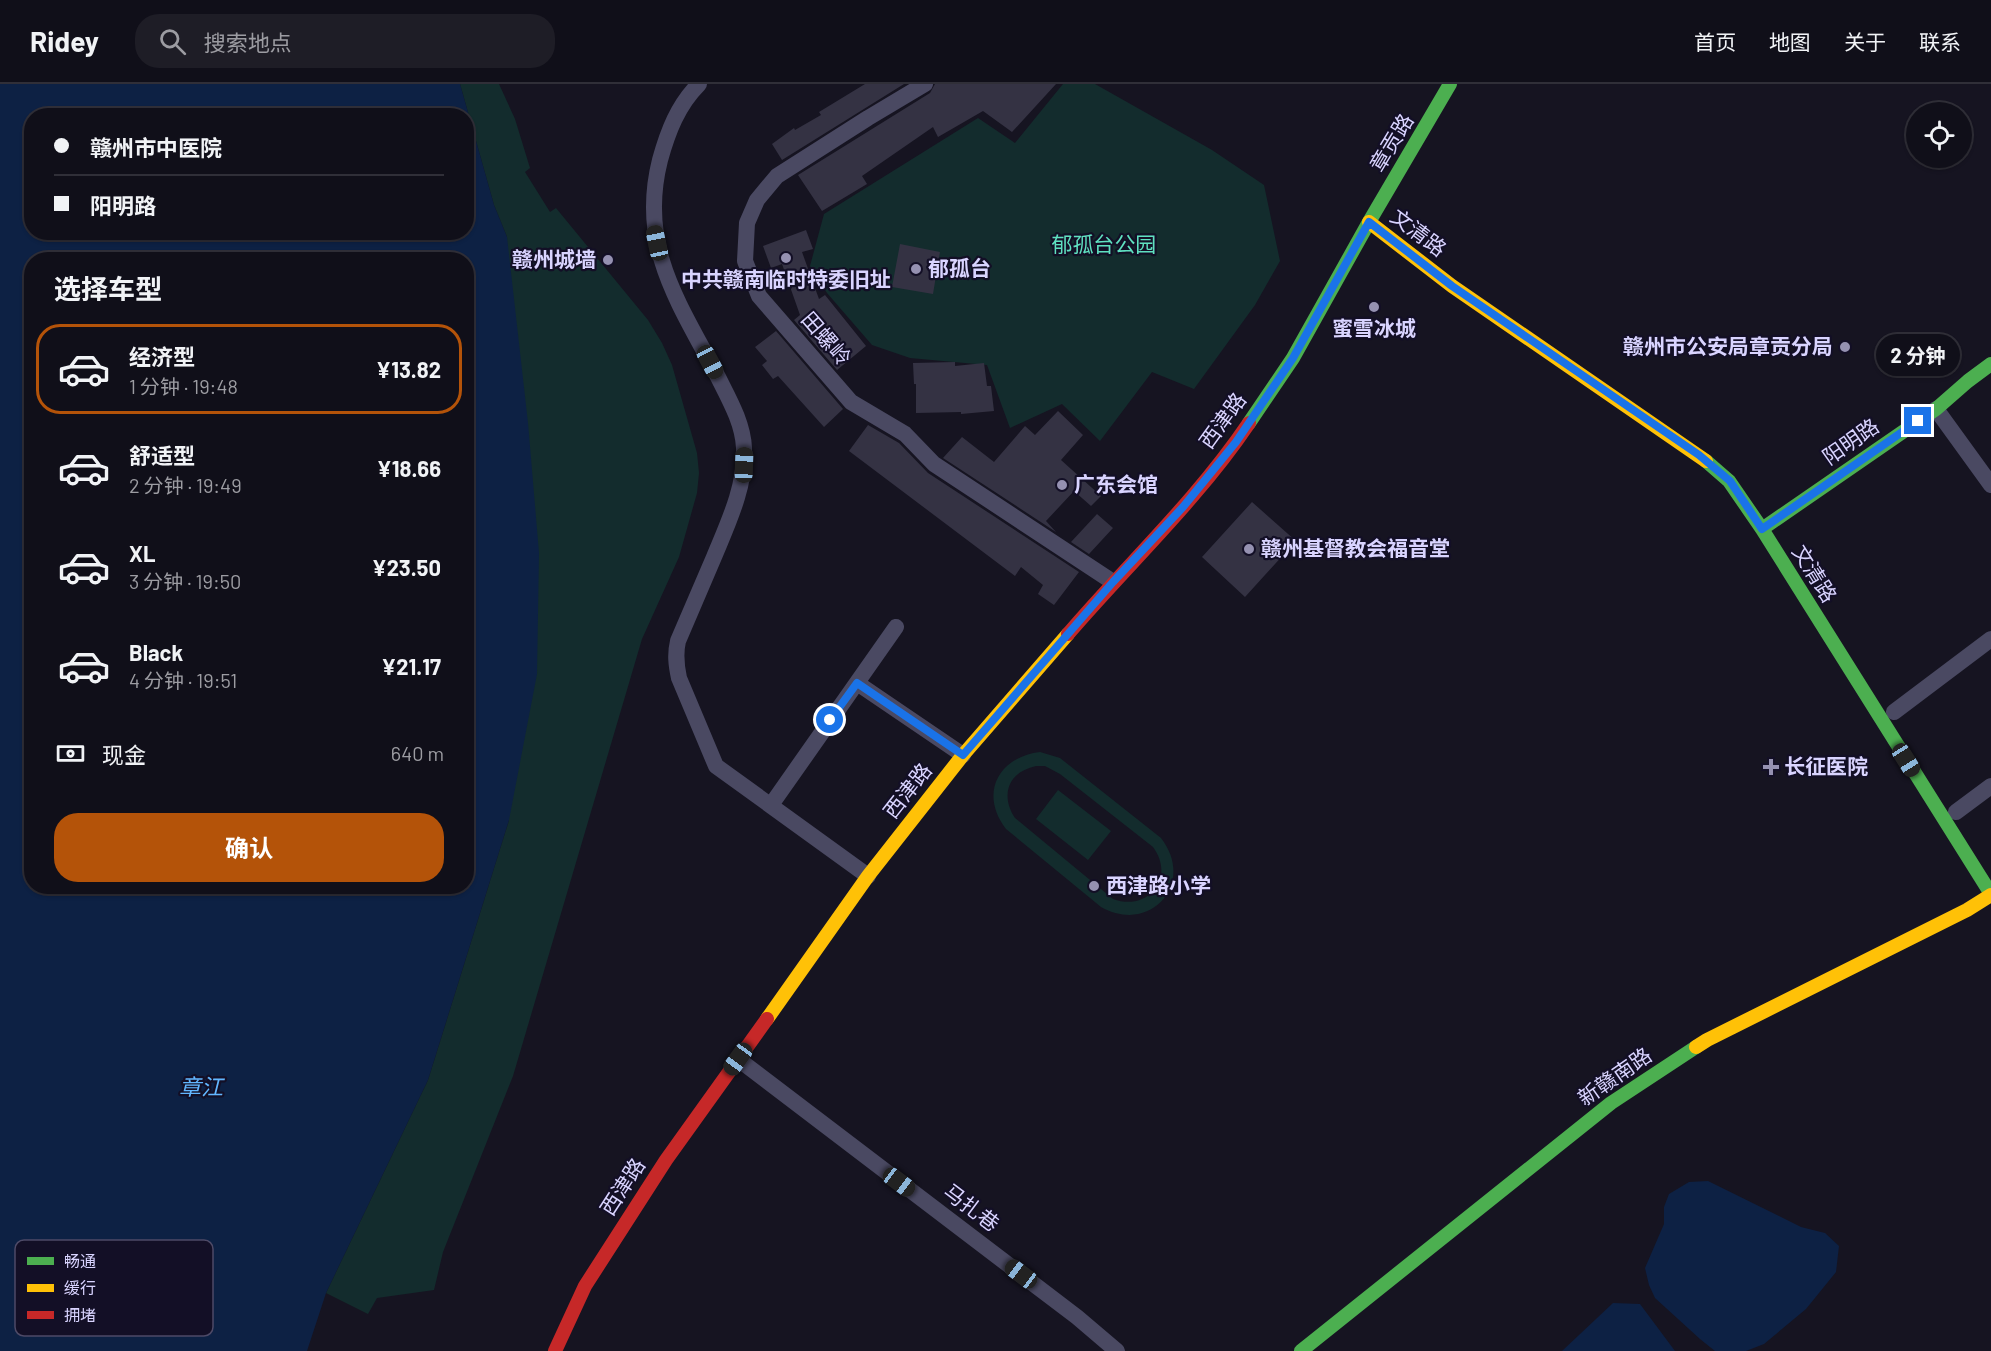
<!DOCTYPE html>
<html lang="zh">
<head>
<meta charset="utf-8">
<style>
	body { margin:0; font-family:Barlow,"Noto Sans SC",sans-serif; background:#1e1d26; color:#f1f3f6; height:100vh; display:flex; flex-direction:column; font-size:22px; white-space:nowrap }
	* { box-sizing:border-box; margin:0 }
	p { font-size:20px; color:#9c9ca2 }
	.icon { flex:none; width:33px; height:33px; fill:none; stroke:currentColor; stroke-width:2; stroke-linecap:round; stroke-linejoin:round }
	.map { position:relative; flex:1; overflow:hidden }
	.side { position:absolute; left:24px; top:168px; width:450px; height:642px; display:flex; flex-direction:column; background:#100f19; border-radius:24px; box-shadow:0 2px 4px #0004,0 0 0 2px #302f38 }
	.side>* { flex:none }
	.hud { position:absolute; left:24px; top:24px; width:450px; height:132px; border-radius:24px; box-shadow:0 2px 4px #0004,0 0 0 2px #302f38; display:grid; align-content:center; height:132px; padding:0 30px; background:#100f19 }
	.controls { position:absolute; left:1906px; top:18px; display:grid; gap:12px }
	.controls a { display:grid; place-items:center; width:66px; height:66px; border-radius:50%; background:#100f19; box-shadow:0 2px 4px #0004,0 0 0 2px #302f38; font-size:30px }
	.end { position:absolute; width:27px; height:27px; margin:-14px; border:8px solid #1a73e8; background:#fff; box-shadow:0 0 0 3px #fff }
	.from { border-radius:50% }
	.bubble { position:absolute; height:42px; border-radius:21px; background:#100f19; box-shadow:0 2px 4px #0004,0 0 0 2px #302f38; font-size:20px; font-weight:700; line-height:42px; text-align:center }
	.car { position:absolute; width:18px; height:36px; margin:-18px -9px; border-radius:8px; box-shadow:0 0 4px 2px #0007; background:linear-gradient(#222 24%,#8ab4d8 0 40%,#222 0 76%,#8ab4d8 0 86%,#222 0) }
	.hud b { display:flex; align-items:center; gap:21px; height:57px; font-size:22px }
	.hud b+b { border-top:2px solid #302f38 }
	.hud i { width:15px; height:15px; background:#f1f3f6 }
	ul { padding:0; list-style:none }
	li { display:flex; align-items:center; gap:18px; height:90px; margin:0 12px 9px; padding:0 18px; border:3px solid transparent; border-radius:24px }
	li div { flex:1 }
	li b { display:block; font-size:22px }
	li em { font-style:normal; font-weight:700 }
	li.active { border-color:#b45309 }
	li>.icon { width:54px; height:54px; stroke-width:1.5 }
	h2 { padding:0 30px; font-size:27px; line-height:72px }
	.pay { display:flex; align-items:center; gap:15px; height:66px; padding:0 30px; font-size:22px }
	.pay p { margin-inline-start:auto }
	.primary-button { display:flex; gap:12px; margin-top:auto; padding:12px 30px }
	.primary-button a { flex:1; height:69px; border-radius:24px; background:#b45309; color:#fff; font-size:24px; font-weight:700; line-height:69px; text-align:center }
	header { display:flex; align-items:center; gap:36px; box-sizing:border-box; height:84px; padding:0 30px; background:#100f19; border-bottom:2px solid #302f38 }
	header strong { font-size:28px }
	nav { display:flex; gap:33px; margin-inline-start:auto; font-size:21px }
	.search { width:420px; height:54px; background:#1e1d26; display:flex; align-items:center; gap:15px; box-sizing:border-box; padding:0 21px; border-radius:24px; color:#9c9ca2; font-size:22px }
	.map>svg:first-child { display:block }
	.green { fill:#132c2d; fill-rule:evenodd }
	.water { fill:#0d2144; fill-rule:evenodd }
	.building { fill:#343243 }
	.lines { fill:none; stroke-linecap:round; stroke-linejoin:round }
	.street { stroke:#4a4962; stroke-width:16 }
	.fast { stroke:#4caf50; stroke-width:14 }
	.slow { stroke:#ffc107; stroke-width:14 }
	.jam { stroke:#c62828; stroke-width:14 }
	.route { stroke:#1a73e8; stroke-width:8 }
	.poi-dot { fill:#9591b1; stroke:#130f26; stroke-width:2 }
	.labels { text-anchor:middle; stroke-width:4.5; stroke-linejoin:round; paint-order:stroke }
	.street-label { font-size:21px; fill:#d9d4ff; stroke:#130f26 }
	.park-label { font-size:21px; fill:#5fe0c0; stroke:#130f26 }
	.poi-label { font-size:21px; font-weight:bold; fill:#d9d4ff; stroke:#130f26; text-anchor:start }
	.water-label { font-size:22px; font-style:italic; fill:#62b6ff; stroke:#130f26 }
	.key { fill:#130f26; stroke:#4e4a67; stroke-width:1.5 }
	.key-label { font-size:16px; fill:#d9d4ff }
</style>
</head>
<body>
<header>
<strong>Ridey</strong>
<div class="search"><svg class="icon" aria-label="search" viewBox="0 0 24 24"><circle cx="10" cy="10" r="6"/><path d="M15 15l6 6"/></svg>搜索地点</div>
<nav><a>首页</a><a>地图</a><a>关于</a><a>联系</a></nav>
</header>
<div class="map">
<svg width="1991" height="1267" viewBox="0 0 1991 1267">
	<rect width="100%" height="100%" fill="#161421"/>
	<path class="green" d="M 460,0 L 499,0 L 515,35 L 530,84 L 525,88 L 550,128 L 556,124 L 648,236 L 662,259 L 672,281 L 697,369 L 699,389 L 697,409 L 679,473 L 642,555 L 513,992 L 443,1168 L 434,1206 L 377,1214 L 368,1230 L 326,1209 L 428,996 L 509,736 L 507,153 L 494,121 Z
		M 1063,0 L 1095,0 L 1212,66 L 1264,101 L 1280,177 L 1255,221 L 1194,305 L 1152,288 L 1100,357 L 1062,320 L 1010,344 L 987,281 L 910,274 L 872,261 L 827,209 L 810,182 L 824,130 L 978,34 L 1015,59 Z
		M 1040,668 L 1060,674 L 1161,754 C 1196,799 1151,851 1101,823 L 1006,745 C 979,710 998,673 1040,668 ZM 1036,682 L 1045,682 L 1060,690 L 1153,763 C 1176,794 1148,828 1113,815 L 1015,734 C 1000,711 1008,688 1036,682 Z
		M 1058,706 L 1111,747 L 1088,776 L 1036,735 Z"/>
	<path class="water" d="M 0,0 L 460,0 L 494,121 L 507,153 L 528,339 L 539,469 L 537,590 L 509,736 L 428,996 L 326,1209 L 307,1267 L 0,1267 ZM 32,32 L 466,32 L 466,148 L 32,148 ZM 32,176 L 466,176 L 466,802 L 32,802 Z
		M 1708,1097 L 1801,1143 L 1825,1149 L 1839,1162 L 1836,1188 L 1806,1225 L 1764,1260 L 1746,1267 L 1715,1267 L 1700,1255 L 1655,1214 L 1649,1201 L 1645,1184 L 1664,1140 L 1664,1123 L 1669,1110 L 1689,1098 Z
		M 1613,1219 L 1640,1220 L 1675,1267 L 1562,1267 Z"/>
	<path class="building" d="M 865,0 L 904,0 L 782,76 L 772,60 L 794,44 L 795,46 L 821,31 L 819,28 Z
		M 935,0 L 1056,0 L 1012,48 L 983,27 L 938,53 L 933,43 L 862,92 L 867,100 L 822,127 L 798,91 L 930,9 Z
		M 806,146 L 813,165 L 802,168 L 819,215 L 825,211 L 866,262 L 837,286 L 794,236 L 800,231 L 782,180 L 771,184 L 763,162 Z
		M 900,160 L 940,168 L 933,210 L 892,203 Z
		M 776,247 L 843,325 L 824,343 L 778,292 L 773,295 L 762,281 L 767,277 L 755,263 Z
		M 955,278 L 955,282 L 984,279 L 987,302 L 991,302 L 994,327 L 961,330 L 961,328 L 916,329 L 916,300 L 914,300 L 913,279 Z
		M 1058,327 L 1083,351 L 1061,376 L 1101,412 L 1091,422 L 1074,407 L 1046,437 L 1056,448 L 943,374 L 962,353 L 994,378 L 1025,342 L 1035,351 Z
		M 868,341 L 899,359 L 928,389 L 1079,488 L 1054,521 L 1038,510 L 1043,501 L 1021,483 L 1015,492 L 849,367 Z
		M 1252,418 L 1296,457 L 1245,513 L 1202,473 Z
		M 1097,430 L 1113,444 L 1089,470 L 1071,458 Z"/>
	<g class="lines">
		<path class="street" d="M 699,0 C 678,21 668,47 660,76 C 638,163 679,219 718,293 C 729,315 743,339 744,364 C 746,402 728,439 714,473 C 702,501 690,529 678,557 C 675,570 676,580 679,594 L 716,682 L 868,792
			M 925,0 L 868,34 L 777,92 L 757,116 L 747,139 L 745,177 L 759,212 L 851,318 L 905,350 L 934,380 L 1113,498
			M 1936,325 L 1991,401
			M 857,599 L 963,671
			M 1894,628 L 1991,555
			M 771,721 L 896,543
			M 1956,728 L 1991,702
			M 738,975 L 1077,1233 L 1117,1267"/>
		<path class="fast" d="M 1249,339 L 1293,274 L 1369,138 L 1450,0
			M 1706,377 L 1729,397 L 1762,445 L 1991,810
			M 1762,445 L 1936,325 L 1968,297 L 1991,280
			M 1301,1267 L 1611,1019 L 1696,963"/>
		<path class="slow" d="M 1369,138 L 1452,202 L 1706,377
			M 767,935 L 868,792 L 963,671 L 1068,550
			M 1696,963 L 1707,956 L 1967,826 L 1991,811"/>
		<path class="jam" d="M 1068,550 C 1128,480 1197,416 1249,339
			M 555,1267 L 585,1202 L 666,1076 L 767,935"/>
	</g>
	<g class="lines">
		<path class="route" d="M 830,636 L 857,599 L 963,671 L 1113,498 L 1183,423 L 1236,358 L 1293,274 L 1369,138 L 1452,202 L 1699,371 L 1730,397 L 1762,445 L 1918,337"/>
	</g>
	<g class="poi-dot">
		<circle cx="786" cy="174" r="6"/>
		<circle cx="608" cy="176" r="6"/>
		<circle cx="916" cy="185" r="6"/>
		<circle cx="1374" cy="223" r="6"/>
		<circle cx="1845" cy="263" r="6"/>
		<circle cx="1062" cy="401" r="6"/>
		<circle cx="1249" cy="465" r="6"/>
		<path d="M1768 674h6v6h6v6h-6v6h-6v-6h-6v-6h6z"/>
		<circle cx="1094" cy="802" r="6"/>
	</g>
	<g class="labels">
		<g class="street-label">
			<text transform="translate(1392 59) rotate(-59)" y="7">章贡路</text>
			<text transform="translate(1418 149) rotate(37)" y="7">文清路</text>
			<text transform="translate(826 255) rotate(49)" y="7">田螺岭</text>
			<text transform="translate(1223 337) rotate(-54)" y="7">西津路</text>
			<text transform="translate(1851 358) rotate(-35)" y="7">阳明路</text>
			<text transform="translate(1814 490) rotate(58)" y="7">文清路</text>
			<text transform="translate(908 707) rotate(-52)" y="7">西津路</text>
			<text transform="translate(1615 993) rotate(-35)" y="7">新赣南路</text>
			<text transform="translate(623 1103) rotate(-57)" y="7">西津路</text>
			<text transform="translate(971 1124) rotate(37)" y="7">马扎巷</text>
		</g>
		<g class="park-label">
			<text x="1104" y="168">郁孤台公园</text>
		</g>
		<g class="poi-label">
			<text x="596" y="183" text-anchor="end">赣州城墙</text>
			<text x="928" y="192">郁孤台</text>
			<text x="786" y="203" text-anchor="middle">中共赣南临时特委旧址</text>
			<text x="1374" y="252" text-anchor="middle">蜜雪冰城</text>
			<text x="1833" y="270" text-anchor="end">赣州市公安局章贡分局</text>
			<text x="1074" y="408">广东会馆</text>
			<text x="1261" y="472">赣州基督教会福音堂</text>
			<text x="1784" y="690">长征医院</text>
			<text x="1106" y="809">西津路小学</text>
		</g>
		<g class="water-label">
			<text x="201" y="1011">章江</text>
		</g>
	</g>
	<rect x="15" y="1156" width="198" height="96" rx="9" class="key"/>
	<rect x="27" y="1173" width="27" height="8" fill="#4caf50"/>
	<rect x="27" y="1200" width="27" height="8" fill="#ffc107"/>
	<rect x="27" y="1227" width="27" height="8" fill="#c62828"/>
	<g class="key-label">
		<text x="64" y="1183">畅通</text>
		<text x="64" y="1210">缓行</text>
		<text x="64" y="1237">拥堵</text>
	</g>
</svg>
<div class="controls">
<a><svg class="icon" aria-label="locate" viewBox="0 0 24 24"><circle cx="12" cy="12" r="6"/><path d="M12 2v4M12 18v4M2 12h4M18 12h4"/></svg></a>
</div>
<i class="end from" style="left:830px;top:636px"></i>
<i class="end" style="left:1918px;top:337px"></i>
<div class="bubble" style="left:1876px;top:250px;width:84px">2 分钟</div>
<i class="car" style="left:657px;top:159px;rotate:348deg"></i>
<i class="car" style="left:710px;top:278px;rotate:152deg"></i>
<i class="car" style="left:744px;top:381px;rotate:2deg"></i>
<i class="car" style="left:1906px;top:676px;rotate:148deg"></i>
<i class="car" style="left:738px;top:975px;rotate:216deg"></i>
<i class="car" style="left:899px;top:1098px;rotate:127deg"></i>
<i class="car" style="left:1021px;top:1190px;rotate:307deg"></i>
<div class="hud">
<b><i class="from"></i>赣州市中医院</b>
<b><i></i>阳明路</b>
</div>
<section class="side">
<h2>选择车型</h2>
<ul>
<li class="active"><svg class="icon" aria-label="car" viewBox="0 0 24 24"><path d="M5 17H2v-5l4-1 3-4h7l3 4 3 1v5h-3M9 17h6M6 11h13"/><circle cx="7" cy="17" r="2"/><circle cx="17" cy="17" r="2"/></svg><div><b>经济型</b><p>1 分钟 · 19:48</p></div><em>¥13.82</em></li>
<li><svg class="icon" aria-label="car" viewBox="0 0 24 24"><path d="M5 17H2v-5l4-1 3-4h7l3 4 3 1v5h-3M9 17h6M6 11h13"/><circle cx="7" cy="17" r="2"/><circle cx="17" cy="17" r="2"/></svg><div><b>舒适型</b><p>2 分钟 · 19:49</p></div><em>¥18.66</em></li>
<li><svg class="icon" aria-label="car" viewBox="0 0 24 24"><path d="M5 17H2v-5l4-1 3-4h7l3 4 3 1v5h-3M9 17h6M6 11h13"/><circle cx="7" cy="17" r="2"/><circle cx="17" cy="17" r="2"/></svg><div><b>XL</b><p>3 分钟 · 19:50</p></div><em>¥23.50</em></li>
<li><svg class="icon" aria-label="car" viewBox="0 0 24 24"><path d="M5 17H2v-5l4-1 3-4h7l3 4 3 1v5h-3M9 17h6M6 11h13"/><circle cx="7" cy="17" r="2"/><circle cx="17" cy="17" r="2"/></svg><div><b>Black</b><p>4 分钟 · 19:51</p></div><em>¥21.17</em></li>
</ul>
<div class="pay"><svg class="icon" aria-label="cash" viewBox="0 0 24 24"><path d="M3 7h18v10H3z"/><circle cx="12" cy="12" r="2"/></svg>现金<p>640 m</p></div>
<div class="primary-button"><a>确认</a></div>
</section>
</div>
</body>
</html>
